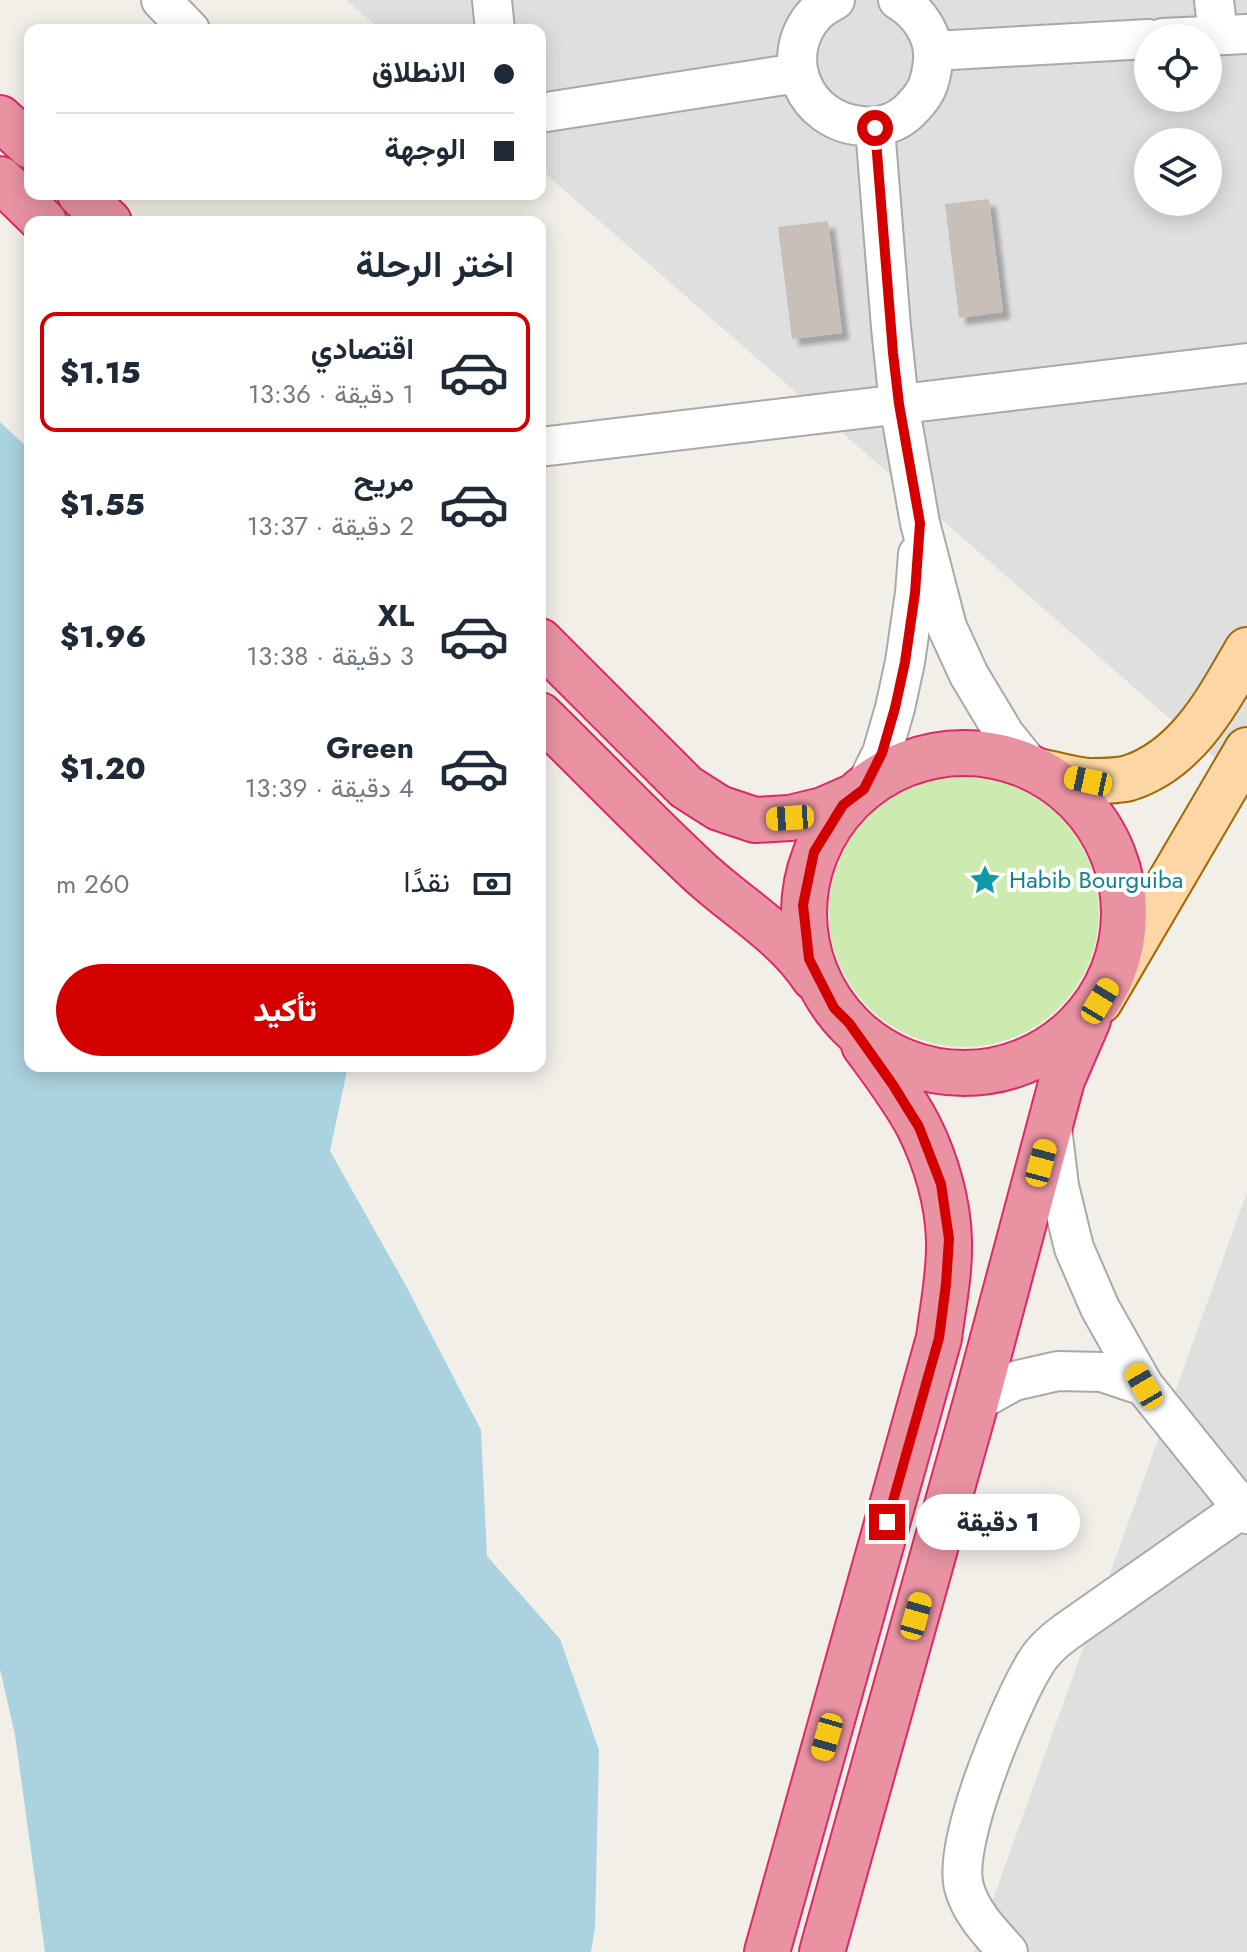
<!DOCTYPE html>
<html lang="ar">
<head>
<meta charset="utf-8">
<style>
	body { margin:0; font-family:Jost,Vazirmatn,sans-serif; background:#f6f6f7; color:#1f2937; direction:rtl; height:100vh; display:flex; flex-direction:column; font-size:30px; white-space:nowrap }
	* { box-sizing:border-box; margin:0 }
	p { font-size:26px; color:#747a83 }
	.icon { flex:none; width:44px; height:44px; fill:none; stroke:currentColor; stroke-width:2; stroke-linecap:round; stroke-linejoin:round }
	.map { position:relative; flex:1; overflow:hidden; direction:ltr }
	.panel { position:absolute; left:24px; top:216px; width:522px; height:856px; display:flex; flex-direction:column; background:#fff; border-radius:16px; box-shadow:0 4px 20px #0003; direction:rtl }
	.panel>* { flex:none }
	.top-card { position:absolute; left:24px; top:24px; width:522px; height:176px; border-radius:16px; box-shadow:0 4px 20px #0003; direction:rtl; display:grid; align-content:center; height:176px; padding:0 32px; background:#fff }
	.buttons { position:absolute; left:1134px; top:24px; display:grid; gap:16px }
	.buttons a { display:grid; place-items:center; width:88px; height:88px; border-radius:50%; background:#fff; box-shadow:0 4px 20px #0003; font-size:40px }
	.end { position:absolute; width:36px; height:36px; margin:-18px; border:10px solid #d40000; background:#fff; box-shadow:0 0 0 4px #fff }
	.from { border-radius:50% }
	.bubble { position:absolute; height:56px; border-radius:28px; background:#fff; box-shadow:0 4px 20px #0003; font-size:26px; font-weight:800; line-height:56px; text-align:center; direction:rtl }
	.car { position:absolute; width:24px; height:48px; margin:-24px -12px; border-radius:10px; box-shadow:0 0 6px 2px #0007; background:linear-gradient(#f5c518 24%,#345 0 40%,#f5c518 0 76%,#345 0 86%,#f5c518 0) }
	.top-card b { display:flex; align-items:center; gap:28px; height:76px; font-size:30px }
	.top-card b+b { border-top:2px solid #e0e1e3 }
	.top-card i { width:20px; height:20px; background:#1f2937 }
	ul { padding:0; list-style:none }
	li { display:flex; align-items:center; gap:24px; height:120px; margin:0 16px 12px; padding:0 16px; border:4px solid transparent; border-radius:16px }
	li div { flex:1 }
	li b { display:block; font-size:30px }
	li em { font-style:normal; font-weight:800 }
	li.active { border-color:#d40000 }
	li>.icon { width:72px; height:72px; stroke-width:1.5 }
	h2 { padding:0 32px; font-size:36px; line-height:96px }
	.pay { display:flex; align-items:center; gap:20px; height:88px; padding:0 32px; font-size:30px }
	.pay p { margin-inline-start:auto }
	.action { display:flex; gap:16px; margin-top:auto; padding:16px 32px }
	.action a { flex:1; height:92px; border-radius:48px; background:#d40000; color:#fff; font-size:32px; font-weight:800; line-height:92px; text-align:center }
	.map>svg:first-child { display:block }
	.residential { fill:#e0dfdf; fill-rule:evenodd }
	.grass { fill:#cdebb0 }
	.water { fill:#aad3df }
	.building { fill:#c7bfb8; filter:url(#shadow) }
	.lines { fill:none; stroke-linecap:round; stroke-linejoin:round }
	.minor-casing { stroke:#a9a9a9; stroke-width:42 }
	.major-casing { stroke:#a06b00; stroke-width:48 }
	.highway-casing { stroke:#dc2a67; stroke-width:48 }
	.minor { stroke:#fff; stroke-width:38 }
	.major { stroke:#fcd6a4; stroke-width:44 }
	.highway { stroke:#e892a2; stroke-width:44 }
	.route { stroke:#d40000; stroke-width:10 }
	.labels { text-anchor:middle; stroke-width:8; stroke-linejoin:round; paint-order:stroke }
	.culture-label { font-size:24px; fill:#0d838f; stroke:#fff; text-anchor:start }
</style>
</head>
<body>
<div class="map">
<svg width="1247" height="1952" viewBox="0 0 1247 1952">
	<defs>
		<filter id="shadow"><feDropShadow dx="7" dy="7" stdDeviation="2" flood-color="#0004"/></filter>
	</defs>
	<rect width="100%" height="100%" fill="#f2efe9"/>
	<path class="residential" d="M 346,0 L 1247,0 L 1247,786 L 540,169 L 540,30 L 381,30 ZM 1148,38 L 1208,38 L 1208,98 L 1148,98 ZM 1148,142 L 1208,142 L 1208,202 L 1148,202 Z
		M 1247,1192 L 1247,1952 L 974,1952 Z"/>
	<path class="grass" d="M829 912a135 135 0 1 1 270 0a135 135 0 1 1-270 0Z"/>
	<path class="water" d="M 0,422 L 30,450 L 30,1066 L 348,1066 L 330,1151 L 405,1284 L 481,1430 L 487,1556 L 560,1639 L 599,1750 L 595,1927 L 591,1952 L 45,1952 L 15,1735 L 0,1669 Z"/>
	<path class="building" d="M 989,199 L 1003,312 L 959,318 L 945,204 Z
		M 828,221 L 842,333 L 792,339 L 778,227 Z"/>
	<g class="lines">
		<defs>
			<path id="minor" d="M 161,0 L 190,30
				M 492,0 L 495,30
				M 835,0 C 828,4 820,8 815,14 C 776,57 805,122 862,126 C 879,128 894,124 907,113 C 925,96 931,85 933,60 C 935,36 919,12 898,0
				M 1214,0 L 1218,35
				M 1163,38 L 1247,34
				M 934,51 L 1148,39
				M 540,113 L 798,73
				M 875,128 L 891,327 L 899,404 L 920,523 L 947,627 L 969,675 L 1005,735 L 1031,767
				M 540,447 L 1247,363
				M 864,789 L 882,753 L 895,708 L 905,662 L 915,593 L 918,554
				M 1052,1128 L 1059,1186 L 1074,1248 L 1100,1308 L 1144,1386 L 1247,1514
				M 976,1402 L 1014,1381 L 1058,1371 L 1102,1372 L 1144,1386
				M 1008,1952 C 990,1932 971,1913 964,1887 C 952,1843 1009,1708 1033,1667 C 1041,1652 1052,1642 1066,1632 L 1247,1505"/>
			<path id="major" d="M 1043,772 C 1059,775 1076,781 1092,781 C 1103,781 1118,781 1129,778 C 1188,759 1218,700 1247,650
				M 1100,1001 L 1247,750"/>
			<path id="highway" d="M 0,118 L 30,146
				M 0,179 L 44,222
				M 80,194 L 109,222
				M 540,641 L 686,787 L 719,808 L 755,820 L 790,818 L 823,810 L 855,796
				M 540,715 C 591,765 641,817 693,866 C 733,905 783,931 814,978
				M804 913a160 160 0 1 1 320 0a160 160 0 1 1-320 0Z
				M 767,1952 L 939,1338 C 943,1306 950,1273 949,1240 C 948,1202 936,1161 919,1127 C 904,1098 883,1071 864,1045
				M 822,1952 L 976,1402 L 1062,1080 L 1088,1020"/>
		</defs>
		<use href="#minor" class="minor-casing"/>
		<use href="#major" class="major-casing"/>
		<use href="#highway" class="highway-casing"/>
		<use href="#minor" class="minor"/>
		<use href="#major" class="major"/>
		<use href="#highway" class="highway"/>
	</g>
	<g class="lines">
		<path class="route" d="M 875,128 L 893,353 L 899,404 L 920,523 L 915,593 L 905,662 L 895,708 L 882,753 L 864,789 L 843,805 L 814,852 L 803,905 L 809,959 L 834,1008 L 849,1023 L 864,1044 L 893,1085 L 919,1127 L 941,1184 L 949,1239 L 946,1284 L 939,1338 L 887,1522"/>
	</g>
	<defs>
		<symbol id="sight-bare" viewBox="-9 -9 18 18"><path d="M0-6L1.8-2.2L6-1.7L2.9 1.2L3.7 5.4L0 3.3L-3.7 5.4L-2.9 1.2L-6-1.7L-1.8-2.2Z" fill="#0f9aa8" stroke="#fff" stroke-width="2.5" paint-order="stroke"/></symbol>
	</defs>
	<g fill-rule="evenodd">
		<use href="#sight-bare" x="963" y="858" width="44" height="44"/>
	</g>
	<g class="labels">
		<g class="culture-label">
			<text x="1009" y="888">Habib Bourguiba</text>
		</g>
	</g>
</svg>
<div class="buttons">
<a><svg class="icon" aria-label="locate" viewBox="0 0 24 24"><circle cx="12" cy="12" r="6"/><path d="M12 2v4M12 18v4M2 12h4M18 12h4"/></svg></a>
<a><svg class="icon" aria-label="layers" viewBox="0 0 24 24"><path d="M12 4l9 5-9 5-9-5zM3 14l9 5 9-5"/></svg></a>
</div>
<i class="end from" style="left:875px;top:128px"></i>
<i class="end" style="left:887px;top:1522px"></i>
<div class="bubble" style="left:916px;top:1494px;width:164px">1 دقيقة</div>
<i class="car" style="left:1088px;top:781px;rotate:282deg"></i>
<i class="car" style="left:790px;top:818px;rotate:266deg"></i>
<i class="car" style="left:1100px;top:1001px;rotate:31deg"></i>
<i class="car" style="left:1041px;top:1163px;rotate:15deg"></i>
<i class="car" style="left:1144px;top:1386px;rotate:330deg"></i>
<i class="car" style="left:916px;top:1616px;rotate:16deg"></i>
<i class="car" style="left:827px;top:1737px;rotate:196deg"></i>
<div class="top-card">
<b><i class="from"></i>الانطلاق</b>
<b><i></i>الوجهة</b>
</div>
<section class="panel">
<h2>اختر الرحلة</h2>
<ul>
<li class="active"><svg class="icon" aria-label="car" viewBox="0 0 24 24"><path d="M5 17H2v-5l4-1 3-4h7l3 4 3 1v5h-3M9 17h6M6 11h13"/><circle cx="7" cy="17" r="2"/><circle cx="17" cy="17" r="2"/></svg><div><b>اقتصادي</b><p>1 دقيقة · 13:36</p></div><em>$1.15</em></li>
<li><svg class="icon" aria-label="car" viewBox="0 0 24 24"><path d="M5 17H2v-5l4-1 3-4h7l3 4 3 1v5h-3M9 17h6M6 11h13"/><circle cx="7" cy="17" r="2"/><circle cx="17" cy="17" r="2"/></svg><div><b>مريح</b><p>2 دقيقة · 13:37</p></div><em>$1.55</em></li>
<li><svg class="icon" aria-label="car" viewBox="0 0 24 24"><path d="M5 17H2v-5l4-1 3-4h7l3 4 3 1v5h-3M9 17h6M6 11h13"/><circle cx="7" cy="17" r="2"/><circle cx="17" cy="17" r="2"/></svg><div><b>XL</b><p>3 دقيقة · 13:38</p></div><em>$1.96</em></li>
<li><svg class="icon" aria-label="car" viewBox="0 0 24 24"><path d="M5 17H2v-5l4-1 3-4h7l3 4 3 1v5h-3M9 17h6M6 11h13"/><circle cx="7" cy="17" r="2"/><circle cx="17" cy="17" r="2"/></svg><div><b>Green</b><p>4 دقيقة · 13:39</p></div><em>$1.20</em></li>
</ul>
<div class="pay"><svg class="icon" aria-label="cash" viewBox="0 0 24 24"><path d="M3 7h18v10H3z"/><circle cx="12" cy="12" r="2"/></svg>نقدًا<p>260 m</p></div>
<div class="action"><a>تأكيد</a></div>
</section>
</div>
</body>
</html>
